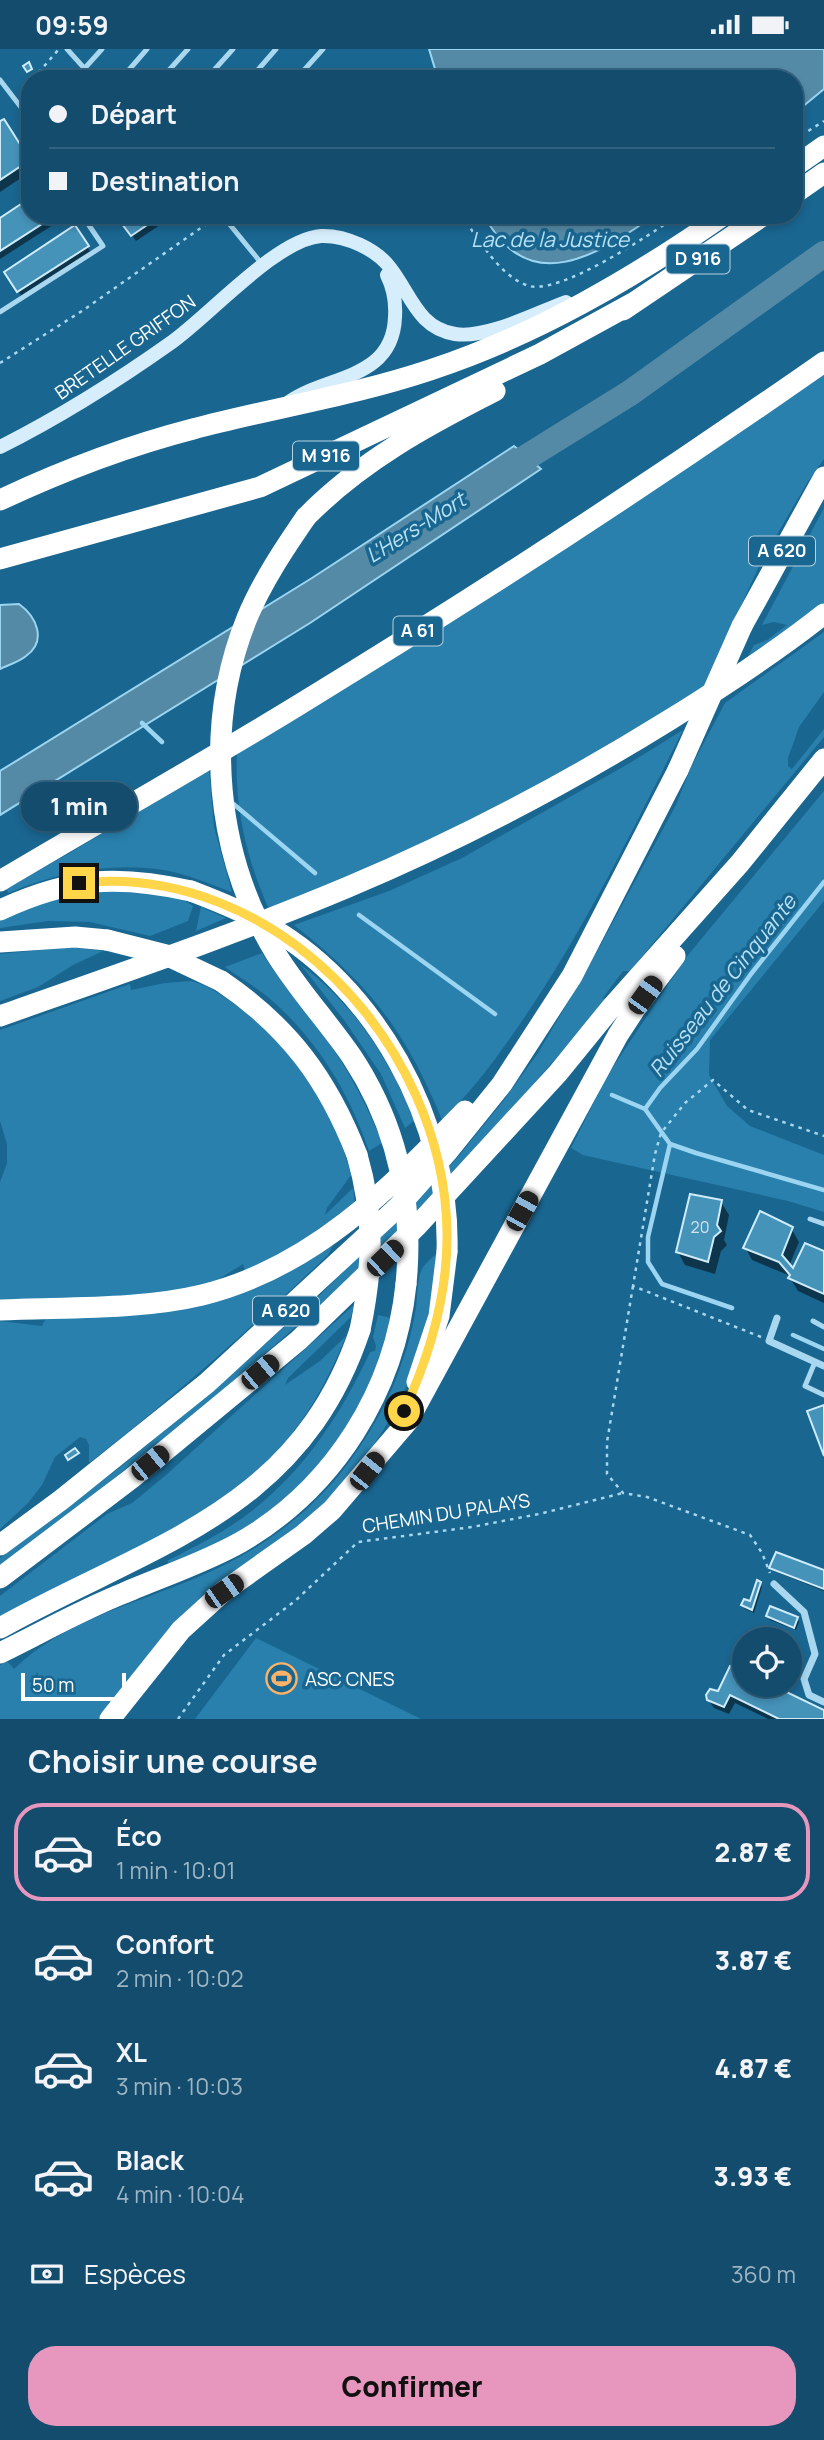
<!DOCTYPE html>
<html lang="fr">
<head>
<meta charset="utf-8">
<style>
	body { margin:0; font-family:Manrope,sans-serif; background:#1c5372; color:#f1f3f6; height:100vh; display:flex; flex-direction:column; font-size:26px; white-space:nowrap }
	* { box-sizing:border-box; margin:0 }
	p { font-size:23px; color:#9db4c2 }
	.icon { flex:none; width:38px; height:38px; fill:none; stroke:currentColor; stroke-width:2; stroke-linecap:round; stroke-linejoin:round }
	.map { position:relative; height:1670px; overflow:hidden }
	.panel { display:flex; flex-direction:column; background:#134c6d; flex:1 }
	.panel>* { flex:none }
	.top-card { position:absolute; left:21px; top:21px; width:782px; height:154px; border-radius:28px; box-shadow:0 4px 10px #0003,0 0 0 2px #326380; display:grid; align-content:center; height:154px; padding:0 28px; background:#134c6d }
	.fabs { position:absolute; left:732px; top:1578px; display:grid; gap:14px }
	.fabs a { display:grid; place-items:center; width:70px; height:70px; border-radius:50%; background:#134c6d; box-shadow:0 4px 10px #0003,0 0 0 2px #326380; font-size:35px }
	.scale { position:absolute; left:21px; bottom:18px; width:105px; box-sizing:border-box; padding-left:7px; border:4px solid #fff; border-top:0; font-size:19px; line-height:24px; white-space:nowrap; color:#fff; -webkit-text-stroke:5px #196691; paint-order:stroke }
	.end { position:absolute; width:32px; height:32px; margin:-16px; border:9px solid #ffd54a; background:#111; box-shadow:0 0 0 4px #111 }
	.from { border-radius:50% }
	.bubble { position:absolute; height:49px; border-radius:24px; background:#134c6d; box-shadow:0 4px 10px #0003,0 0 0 2px #326380; font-size:23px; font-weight:800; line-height:49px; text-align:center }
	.car { position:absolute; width:21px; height:42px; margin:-21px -10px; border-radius:9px; box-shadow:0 0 5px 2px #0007; background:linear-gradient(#222 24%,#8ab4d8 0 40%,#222 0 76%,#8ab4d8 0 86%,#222 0) }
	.top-card b { display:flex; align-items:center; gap:24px; height:66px; font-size:26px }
	.top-card b+b { border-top:2px solid #326380 }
	.top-card i { width:18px; height:18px; background:#f1f3f6 }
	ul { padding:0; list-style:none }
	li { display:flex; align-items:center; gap:21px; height:98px; margin:0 14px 10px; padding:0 14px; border:4px solid transparent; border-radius:28px }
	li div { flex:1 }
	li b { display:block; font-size:26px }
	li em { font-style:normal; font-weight:800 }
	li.on { border-color:#e797bd }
	li>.icon { width:63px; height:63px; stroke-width:1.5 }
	h2 { padding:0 28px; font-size:32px; line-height:84px }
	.pay { display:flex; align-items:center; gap:18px; height:77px; padding:0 28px; font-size:26px }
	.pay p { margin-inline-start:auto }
	.primary-button { display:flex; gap:14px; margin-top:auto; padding:14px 28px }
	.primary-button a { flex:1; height:80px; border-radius:28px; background:#e797bd; color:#111; font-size:28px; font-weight:800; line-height:80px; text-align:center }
	.status { display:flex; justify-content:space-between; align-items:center; height:49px; padding:0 35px; background:#134c6d; direction:ltr }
	.status svg { height:19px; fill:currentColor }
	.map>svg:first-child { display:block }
	.green { fill:#2980ad }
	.water { fill:#558aa7; stroke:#9bd5f1; stroke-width:2 }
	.shadow { fill:#0007 }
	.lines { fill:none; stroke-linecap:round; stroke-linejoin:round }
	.stream { stroke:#9bd5f1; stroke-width:4.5 }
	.river { stroke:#558aa7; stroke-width:26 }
	.building { fill:#4693ba; stroke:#cfecfb; stroke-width:2 }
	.path { stroke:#a8d7ef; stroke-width:2.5; stroke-dasharray:3.5 5; stroke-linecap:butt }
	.lane { stroke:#a8d7ef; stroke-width:5 }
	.street { stroke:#a8d7ef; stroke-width:7 }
	.secondary { stroke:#d6edfb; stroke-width:14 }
	.highway { stroke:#fff; stroke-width:21 }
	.highway-bridge { stroke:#fff; stroke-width:21 }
	.route { stroke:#ffd54a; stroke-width:9 }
	.labels { text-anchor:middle; stroke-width:7; stroke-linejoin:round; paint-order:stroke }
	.number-label { font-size:16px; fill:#d1e4ee }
	.shield { fill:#196691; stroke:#bad1de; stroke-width:2 }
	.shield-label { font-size:18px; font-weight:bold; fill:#fff }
	.street-label { font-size:19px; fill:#fff; stroke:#196691 }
	.poi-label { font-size:19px; fill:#fff; stroke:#196691; text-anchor:start }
	.water-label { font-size:21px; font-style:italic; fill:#b8e2f6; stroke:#196691 }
</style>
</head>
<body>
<div class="status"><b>09:59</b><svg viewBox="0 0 49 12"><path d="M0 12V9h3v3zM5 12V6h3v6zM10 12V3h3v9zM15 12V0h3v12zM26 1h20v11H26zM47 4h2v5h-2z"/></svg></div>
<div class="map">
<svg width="824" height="1670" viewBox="0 0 824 1670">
	<rect width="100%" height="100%" fill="#196691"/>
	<path class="green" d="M 824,325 L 824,410 L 807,434 L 760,515 L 701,644 L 476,772 L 269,860 C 247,811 234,758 237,703 Z
		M 824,459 L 824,554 L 746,611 L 754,596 L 767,591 L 787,576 L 774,573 L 762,576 Z
		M 824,583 L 824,643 L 799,678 L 788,709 L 788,717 L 792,720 L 824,680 L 824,688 L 630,922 L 623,922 L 602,950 L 610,948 C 540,1027 471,1108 396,1183 C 272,1307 138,1412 0,1518 L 0,1509 L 123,1416 L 216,1339 L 322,1244 L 457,1109 L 504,1051 L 538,1004 L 587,921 L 676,756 L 691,718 L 725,654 Z
		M 683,681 C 633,780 585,880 522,972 C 498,1007 473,1042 442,1071 C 406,982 369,935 294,876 L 389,842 L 462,809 L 628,715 Z
		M 209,720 L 214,778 L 232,843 C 209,835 187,825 164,821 C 112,813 56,823 9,844 L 5,839 L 68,805 Z
		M 824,742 L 824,852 L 710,991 L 709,1026 L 727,1057 L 750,1077 L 824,1106 L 824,1163 L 788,1152 L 583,1106 L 571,1099 L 607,1027 L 688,906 Z
		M 117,837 L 177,847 L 193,857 L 188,872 L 150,887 L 90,873 L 48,872 L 0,879 L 0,869 L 55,847 Z
		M 201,858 L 226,869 L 196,882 Z
		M 69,898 L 103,902 L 73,916 L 38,938 L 0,952 L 0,905 Z
		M 262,904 C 283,937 309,965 331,997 C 352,1027 368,1059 382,1094 L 369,1102 C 350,1046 321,997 277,956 C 262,942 242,930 225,918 Z
		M 301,916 C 355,956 390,1011 414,1072 L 405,1079 L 381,1025 L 344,971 Z
		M 191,932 C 208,936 220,945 234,955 C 290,996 335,1058 351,1126 L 327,1159 L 325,1166 L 353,1139 L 355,1155 L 325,1180 L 246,1225 L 243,1215 L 216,1232 L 177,1244 L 0,1253 L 0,1133 L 7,1114 L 7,1095 L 0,1072 L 0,981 L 130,935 L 131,941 L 165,934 Z
		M 335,1192 L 328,1206 C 251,1279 173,1349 89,1414 L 89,1396 L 86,1390 L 80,1388 L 55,1408 L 42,1436 L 28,1454 L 0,1480 L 0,1272 L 42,1277 L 46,1269 L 118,1266 Z
		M 438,1203 C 432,1241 429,1280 415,1317 C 379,1412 315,1467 243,1535 C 196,1580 148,1625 101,1670 L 0,1670 L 0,1616 L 7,1612 L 14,1620 C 64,1571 136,1555 198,1528 C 244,1509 286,1482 321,1446 C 353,1414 387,1360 401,1316 C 407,1300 412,1282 415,1265 C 418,1252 416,1230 423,1218 C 427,1213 433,1208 438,1203 Z
		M 354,1256 L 351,1268 L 288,1329 L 285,1336 L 320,1312 L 346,1287 C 332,1322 315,1355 292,1385 C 227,1468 93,1522 0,1569 L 0,1547 L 107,1465 L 132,1454 L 165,1427 Z
		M 378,1266 L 395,1270 L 385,1303 L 351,1375 L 313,1425 L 249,1479 L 171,1517 L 167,1512 C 188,1501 209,1491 229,1478 C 295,1436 338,1372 370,1303 L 375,1302 L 376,1297 L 373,1288 Z
		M 256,1589 L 421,1670 L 195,1670 Z"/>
	<path class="water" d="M 429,0 L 824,0 L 824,40 L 795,64 L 794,30 L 438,30 Z
		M 484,166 L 655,166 C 598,206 528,251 484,166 Z
		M 514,397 L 541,420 L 310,574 L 0,766 L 0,722 L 312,529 Z
		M 19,555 C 37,568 47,592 26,607 C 19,613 8,616 0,620 L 0,556 Z"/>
	<path class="shadow" d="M 3,72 L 30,111 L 30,123 L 0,143 L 0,74 Z
		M 30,166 L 67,167 L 0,210 L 0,171 Z
		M 130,166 L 175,166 L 136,192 L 125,177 Z
		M 75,178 L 91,204 L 22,248 L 6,223 Z
		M 721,1153 L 729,1166 L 724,1191 L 727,1196 L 721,1202 L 715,1225 L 685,1216 L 678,1203 Z
		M 791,1179 L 799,1193 L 789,1217 L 793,1222 L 824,1204 L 824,1254 L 798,1242 L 788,1226 L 752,1211 L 745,1198 Z
		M 771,1519 L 824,1523 L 824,1542 L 774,1522 Z
		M 760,1534 L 762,1538 L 754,1564 L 745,1560 L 743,1556 L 751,1554 Z
		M 768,1567 L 797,1569 L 799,1573 L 796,1581 L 770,1571 Z
		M 744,1636 L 824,1663 L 824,1670 L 768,1670 L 735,1654 L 729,1665 L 714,1659 L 708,1650 L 718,1644 Z"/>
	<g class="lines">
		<path class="stream" d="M 142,674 L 162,693
			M 230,752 L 315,824
			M 359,866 L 495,965
			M 612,1046 L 645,1060 L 670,1095 L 696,1104 L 824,1141
			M 645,1060 L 660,1039 L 697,1000 L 751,925 L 824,833
			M 670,1095 L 648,1188 L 648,1213 L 662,1235 L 732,1259
			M 793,1286 L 824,1300"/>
		<path class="river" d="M 498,426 L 630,344 L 824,205"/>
	</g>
	<path class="building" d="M 29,13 L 32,20 L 27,23 L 23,17 Z
		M 4,70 L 30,111 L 0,131 L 0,72 Z
		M 30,149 L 30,166 L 56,166 L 0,202 L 0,169 Z
		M 127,166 L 162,166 L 131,187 L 119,171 Z
		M 75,176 L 89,197 L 17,243 L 4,223 Z
		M 690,1145 L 722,1151 L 717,1176 L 721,1182 L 714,1188 L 708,1213 L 676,1203 Z
		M 760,1162 L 793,1178 L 782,1206 L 793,1219 L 805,1194 L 824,1202 L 824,1245 L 788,1229 L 790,1226 L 779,1213 L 743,1199 Z
		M 824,1356 L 824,1407 L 807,1362 Z
		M 75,1399 L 79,1404 L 68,1411 L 65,1406 Z
		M 776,1503 L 824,1521 L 824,1540 L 769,1519 Z
		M 757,1531 L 761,1533 L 752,1561 L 741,1556 L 744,1550 L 750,1552 Z
		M 770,1557 L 798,1568 L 794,1579 L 766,1567 Z
		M 730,1617 L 744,1623 L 744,1636 L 772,1636 L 824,1661 L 824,1670 L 779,1670 L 730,1646 L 724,1658 L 707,1651 L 706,1646 L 710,1640 L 718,1642 Z"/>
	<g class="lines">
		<path class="path" d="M 33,30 L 59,0
			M 22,42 L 30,34
			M 794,91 L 824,72
			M 461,166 C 479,190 498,225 526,236 C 557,249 650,185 679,166
			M 0,314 L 82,262 L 215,169
			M 633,1237 L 607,1393 L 607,1425 L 623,1444 L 647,1448 L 750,1486 L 762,1504 L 770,1524
			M 761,1288 L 633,1237 L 655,1105 L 661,1084 L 685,1054 L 713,1031 L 748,1061 L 824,1087
			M 178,1670 L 224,1606 L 295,1552 L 358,1493 L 472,1478 L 539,1465 L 623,1444"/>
		<path class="lane" d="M 67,0 L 94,30
			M 84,20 L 102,0
			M 121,30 L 147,0
			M 161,30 L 188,0
			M 206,30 L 233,0
			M 250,30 L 276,0
			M 296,30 L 323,0
			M 0,31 L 30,70
			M 222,166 L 262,215
			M 0,263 L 103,197 L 82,166
			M 810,1170 L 824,1175
			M 813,1272 L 824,1278
			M 815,1313 L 805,1337 L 824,1346"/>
		<path class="street" d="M 777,1269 L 769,1292 L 824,1317
			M 774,1535 L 804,1563 L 815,1605 L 804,1630 L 809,1646 L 824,1653"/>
		<path class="secondary" d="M 289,353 C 327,326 393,331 395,268 C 396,253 394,240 387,226
			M 0,398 C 60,368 117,332 172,293 C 210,266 277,190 321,187 C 345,186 377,200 391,220 C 411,246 418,279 455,285 C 487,290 536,264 566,253"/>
		<path class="highway" d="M 794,118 L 824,97
			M 794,145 L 824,124
			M 623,261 L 764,166
			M 0,451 C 62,422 127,397 193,380 C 272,359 352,347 430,321 C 536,286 632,230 724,166
			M 306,468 C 361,412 426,377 495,342
			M 0,510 L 260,438 L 540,305 L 633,254
			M 742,577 L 824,428
			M 0,832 C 99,773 199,717 297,657 C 476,548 652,433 824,313
			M 0,861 C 69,829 116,825 191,842
			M 0,893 L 75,888 L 107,891
			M 221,932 C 289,978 328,1031 357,1106
			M 0,967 C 116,926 234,886 348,838 C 460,791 568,734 671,670 C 724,637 775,604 824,565
			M 0,1261 C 64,1258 140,1261 202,1246 C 312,1219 389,1140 465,1062
			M 417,1333 L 439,1267 L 447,1203
			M 0,1496 L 61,1451 L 207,1334 L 398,1158 L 448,1102 L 502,1035 L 572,927 L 678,721
			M 0,1529 L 132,1429 L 299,1291 L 417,1177 L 558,1024 L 610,960 L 740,814 L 824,710
			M 0,1579 C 150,1495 299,1464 360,1281
			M 0,1604 C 41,1584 81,1561 124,1544 C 163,1527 204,1514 241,1493 C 334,1439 395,1342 406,1235
			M 110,1670 L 181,1581 L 224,1542 L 303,1486 L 332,1461 L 408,1372 L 618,986 L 635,960 L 675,907"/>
		<path class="highway-bridge" d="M 306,468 C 284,500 262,533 247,569 C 203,678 215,806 276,905 C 299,942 328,973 352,1008 C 398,1078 414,1153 406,1235
			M 678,721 L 742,577
			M 191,842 C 214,851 238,860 259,872 C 375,933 451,1074 447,1203
			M 107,891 L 166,906 L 221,932
			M 357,1106 C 375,1168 373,1218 360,1281"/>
	</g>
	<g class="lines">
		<path class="route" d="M 79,834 C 274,813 444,994 447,1183 C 448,1246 430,1306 404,1362"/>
	</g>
	<defs>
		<symbol id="stadium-ring" viewBox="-11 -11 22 22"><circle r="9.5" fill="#196691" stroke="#ffb366" stroke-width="1.5"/><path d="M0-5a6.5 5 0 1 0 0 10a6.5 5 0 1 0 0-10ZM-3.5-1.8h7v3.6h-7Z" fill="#ffb366"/></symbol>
	</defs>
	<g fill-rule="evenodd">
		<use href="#stadium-ring" x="264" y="1612" width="35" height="35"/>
	</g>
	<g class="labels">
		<g class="number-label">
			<text x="700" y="1184">20</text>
		</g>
		<g class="shield">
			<rect x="666.5" y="195.5" width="63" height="29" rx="5"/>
			<rect x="293" y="392.5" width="66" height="29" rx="5"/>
			<rect x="749" y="487.5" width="66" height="29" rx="5"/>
			<rect x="393.5" y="567.5" width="49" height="29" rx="5"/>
			<rect x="253" y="1247.5" width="66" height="29" rx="5"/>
		</g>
		<g class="shield-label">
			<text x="698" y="216">D 916</text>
			<text x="326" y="413">M 916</text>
			<text x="782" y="508">A 620</text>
			<text x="418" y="588">A 61</text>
			<text x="286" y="1268">A 620</text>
		</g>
		<g class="street-label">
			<text transform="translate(125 298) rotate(-35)" y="7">BRETELLE GRIFFON</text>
			<text transform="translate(446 1464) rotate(-9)" y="7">CHEMIN DU PALAYS</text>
		</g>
		<g class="poi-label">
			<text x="305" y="1637">ASC CNES</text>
		</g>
		<g class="water-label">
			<text x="550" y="198">Lac de la Justice</text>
			<text transform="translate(416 479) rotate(-32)" y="7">L'Hers-Mort</text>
			<text transform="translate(723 937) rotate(-52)" y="7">Ruisseau de Cinquante</text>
		</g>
	</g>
</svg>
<div class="fabs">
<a><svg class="icon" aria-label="locate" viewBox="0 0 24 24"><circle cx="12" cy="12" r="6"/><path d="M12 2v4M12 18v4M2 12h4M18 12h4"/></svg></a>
</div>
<div class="scale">50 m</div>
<i class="end from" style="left:404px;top:1362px"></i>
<i class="end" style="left:79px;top:834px"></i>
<div class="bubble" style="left:21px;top:733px;width:116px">1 min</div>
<i class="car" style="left:645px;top:946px;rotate:36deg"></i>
<i class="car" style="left:522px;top:1162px;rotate:29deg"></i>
<i class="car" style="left:385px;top:1209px;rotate:46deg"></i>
<i class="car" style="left:260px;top:1323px;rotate:50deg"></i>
<i class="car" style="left:150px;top:1414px;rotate:51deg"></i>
<i class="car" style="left:367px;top:1422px;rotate:38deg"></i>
<i class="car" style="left:224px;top:1542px;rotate:55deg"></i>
<div class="top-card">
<b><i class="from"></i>Départ</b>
<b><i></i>Destination</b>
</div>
</div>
<section class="panel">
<h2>Choisir une course</h2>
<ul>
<li class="on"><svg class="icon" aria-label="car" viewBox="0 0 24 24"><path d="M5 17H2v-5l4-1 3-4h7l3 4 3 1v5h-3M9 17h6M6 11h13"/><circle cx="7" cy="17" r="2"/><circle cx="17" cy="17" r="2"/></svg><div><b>Éco</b><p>1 min · 10:01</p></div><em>2.87 €</em></li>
<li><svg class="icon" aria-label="car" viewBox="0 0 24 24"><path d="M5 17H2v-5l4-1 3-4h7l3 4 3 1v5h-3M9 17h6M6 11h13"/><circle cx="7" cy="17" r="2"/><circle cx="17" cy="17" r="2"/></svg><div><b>Confort</b><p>2 min · 10:02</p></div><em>3.87 €</em></li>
<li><svg class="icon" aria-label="car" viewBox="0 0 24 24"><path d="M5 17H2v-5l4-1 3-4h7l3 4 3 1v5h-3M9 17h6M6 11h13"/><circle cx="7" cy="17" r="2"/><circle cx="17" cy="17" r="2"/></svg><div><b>XL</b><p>3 min · 10:03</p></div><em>4.87 €</em></li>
<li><svg class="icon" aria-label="car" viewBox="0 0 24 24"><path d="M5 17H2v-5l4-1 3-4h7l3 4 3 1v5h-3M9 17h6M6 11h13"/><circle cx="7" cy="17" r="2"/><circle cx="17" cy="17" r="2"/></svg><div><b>Black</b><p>4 min · 10:04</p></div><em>3.93 €</em></li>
</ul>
<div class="pay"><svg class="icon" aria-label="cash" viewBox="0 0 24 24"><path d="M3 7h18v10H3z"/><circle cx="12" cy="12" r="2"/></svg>Espèces<p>360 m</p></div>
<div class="primary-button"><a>Confirmer</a></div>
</section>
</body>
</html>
